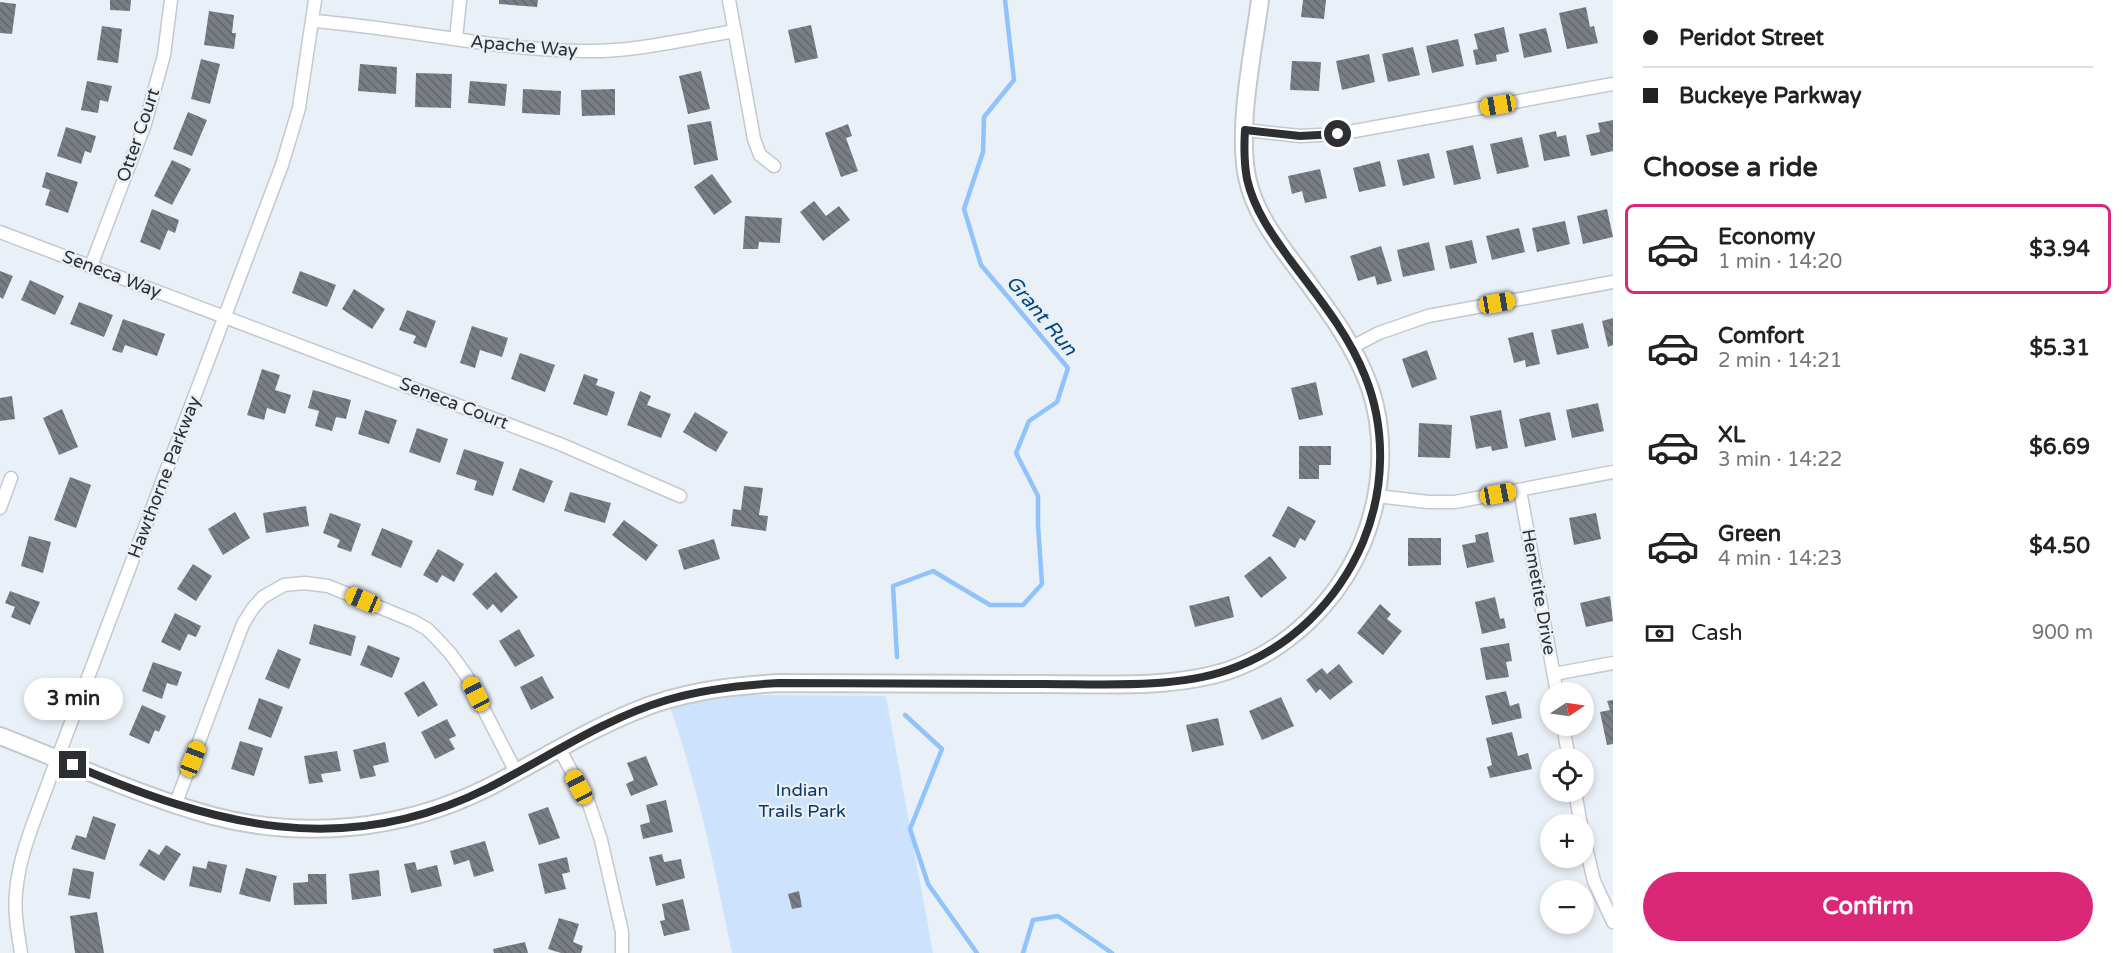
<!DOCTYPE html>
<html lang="en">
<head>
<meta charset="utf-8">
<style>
	body { margin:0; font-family:"Varela Round",sans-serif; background:#f2f2f2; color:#222; height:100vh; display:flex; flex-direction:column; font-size:22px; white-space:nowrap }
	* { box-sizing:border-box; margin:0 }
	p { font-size:20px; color:#767676 }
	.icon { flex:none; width:33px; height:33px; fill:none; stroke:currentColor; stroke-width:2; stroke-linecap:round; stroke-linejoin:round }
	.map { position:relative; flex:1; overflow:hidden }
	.sheet { display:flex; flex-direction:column; background:#fff; width:510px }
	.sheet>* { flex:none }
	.top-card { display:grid; align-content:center; height:132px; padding:0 30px; background:#fff }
	.needle { width:39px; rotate:77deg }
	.fabs { position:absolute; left:1540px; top:682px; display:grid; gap:12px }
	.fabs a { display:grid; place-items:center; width:54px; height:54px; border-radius:50%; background:#fff; box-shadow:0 3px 9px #0003; font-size:30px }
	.end { position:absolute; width:27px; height:27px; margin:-14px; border:8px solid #2d2f32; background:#fff; box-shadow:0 0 0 3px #fff }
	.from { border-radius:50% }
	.bubble { position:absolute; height:42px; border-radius:21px; background:#fff; box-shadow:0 3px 9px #0003; font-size:20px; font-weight:800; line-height:42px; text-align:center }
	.car { position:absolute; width:18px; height:36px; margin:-18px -9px; border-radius:8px; box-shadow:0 0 4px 2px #0007; background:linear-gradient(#f5c518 24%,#345 0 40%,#f5c518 0 76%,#345 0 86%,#f5c518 0) }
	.top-card b { display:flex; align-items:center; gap:21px; height:57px; font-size:22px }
	.top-card b+b { border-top:2px solid #e0e0e0 }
	.top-card i { width:15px; height:15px; background:#222 }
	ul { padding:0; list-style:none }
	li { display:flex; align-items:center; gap:18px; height:90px; margin:0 12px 9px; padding:0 18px; border:3px solid transparent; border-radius:9px }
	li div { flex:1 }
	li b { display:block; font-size:22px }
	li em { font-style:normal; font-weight:800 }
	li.on { border-color:#db2777 }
	li>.icon { width:54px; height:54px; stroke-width:1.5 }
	h2 { padding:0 30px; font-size:27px; line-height:72px }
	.pay { display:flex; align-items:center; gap:15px; height:66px; padding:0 30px; font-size:22px }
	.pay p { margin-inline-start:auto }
	.primary-button { display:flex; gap:12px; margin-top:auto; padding:12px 30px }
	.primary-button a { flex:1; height:69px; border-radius:36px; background:#db2777; color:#fff; font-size:24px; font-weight:800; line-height:69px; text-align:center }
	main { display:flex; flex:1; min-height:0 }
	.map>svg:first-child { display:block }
	.green { fill:#cde2fc }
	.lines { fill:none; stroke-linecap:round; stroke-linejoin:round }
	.stream { stroke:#90c2fc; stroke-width:4.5 }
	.building { fill:url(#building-back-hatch) }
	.street-casing { stroke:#c3c9cf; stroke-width:15 }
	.secondary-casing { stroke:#c3c9cf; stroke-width:20 }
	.street { stroke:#fff; stroke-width:12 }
	.secondary { stroke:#fff; stroke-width:16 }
	.route { stroke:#2d2f32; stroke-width:8 }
	.labels { text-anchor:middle; stroke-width:4.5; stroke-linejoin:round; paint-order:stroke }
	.street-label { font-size:18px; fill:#2d2f32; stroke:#eaf0f7 }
	.park-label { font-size:18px; fill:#0c3865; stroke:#eaf0f7 }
	.water-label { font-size:20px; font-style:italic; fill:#004787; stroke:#eaf0f7 }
</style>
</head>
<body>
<main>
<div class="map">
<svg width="1613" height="953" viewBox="0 0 1613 953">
	<defs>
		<pattern id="building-back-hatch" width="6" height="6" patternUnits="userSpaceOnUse" patternTransform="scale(1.5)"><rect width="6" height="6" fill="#797e84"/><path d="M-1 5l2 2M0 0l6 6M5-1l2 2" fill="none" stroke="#64686d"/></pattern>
	</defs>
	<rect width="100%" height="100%" fill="#eaf0f7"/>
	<path class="green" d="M 747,695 L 886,696 L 933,953 L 732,953 C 715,870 698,787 670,707 Z"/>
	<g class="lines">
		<path class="stream" d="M 897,657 L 893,586 L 933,571 L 990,605 L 1023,605 L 1042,584 L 1038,525 L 1038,496 L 1016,453 L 1029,421 L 1057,402 L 1068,368 L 981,265 L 964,209 L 983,152 L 984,117 L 1014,80 L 1005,0
			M 905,715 L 942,749 L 910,829 L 928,884 L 977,953
			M 1023,953 L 1033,920 L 1058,916 L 1112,953"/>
	</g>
	<path class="building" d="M 110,0 L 131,0 L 130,11 L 110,10 Z
		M 499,0 L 538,0 L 537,7 L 499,4 Z
		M 1303,0 L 1326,0 L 1324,19 L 1301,17 Z
		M 0,2 L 16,4 L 12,34 L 0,33 Z
		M 1586,7 L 1590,27 L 1594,26 L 1598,43 L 1567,49 L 1559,13 Z
		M 209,11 L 234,15 L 232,33 L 236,33 L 234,49 L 204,45 Z
		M 811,25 L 818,58 L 795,63 L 788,30 Z
		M 102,26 L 122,29 L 118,63 L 97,60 Z
		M 1504,27 L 1509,52 L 1496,55 L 1497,61 L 1476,65 L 1473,50 L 1478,49 L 1474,34 Z
		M 1546,28 L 1552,52 L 1524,58 L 1519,34 Z
		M 1458,39 L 1464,66 L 1432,73 L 1426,46 Z
		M 1413,47 L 1420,75 L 1388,82 L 1382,54 Z
		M 1369,54 L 1375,82 L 1342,90 L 1336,61 Z
		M 201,59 L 220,64 L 210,104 L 191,99 Z
		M 1292,61 L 1321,62 L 1319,91 L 1290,90 Z
		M 360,64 L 397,67 L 396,94 L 358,91 Z
		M 701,71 L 710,109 L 688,114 L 679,76 Z
		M 416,73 L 452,74 L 451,108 L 415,107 Z
		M 87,81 L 112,86 L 108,102 L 100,100 L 98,113 L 81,110 Z
		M 470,81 L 507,84 L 505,106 L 468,103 Z
		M 523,89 L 561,91 L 560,115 L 522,113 Z
		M 615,89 L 615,115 L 582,116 L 581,90 Z
		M 188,112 L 207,120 L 192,156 L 173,149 Z
		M 1613,120 L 1613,151 L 1591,156 L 1586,135 L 1600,132 L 1598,123 Z
		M 711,121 L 718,160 L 694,165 L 687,125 Z
		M 848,124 L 852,136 L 846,138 L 858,171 L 841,177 L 825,133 Z
		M 66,127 L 96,136 L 91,153 L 85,151 L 81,164 L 57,156 Z
		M 1556,131 L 1557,137 L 1566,135 L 1570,156 L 1544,161 L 1539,135 Z
		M 1522,137 L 1529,167 L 1497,174 L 1490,144 Z
		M 1473,145 L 1481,179 L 1454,185 L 1446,151 Z
		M 1429,153 L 1435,178 L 1403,186 L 1397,160 Z
		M 172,160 L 191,169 L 172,205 L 154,196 Z
		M 1380,161 L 1386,186 L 1359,192 L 1353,168 Z
		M 1320,169 L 1327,198 L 1305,203 L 1302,191 L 1292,194 L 1288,176 Z
		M 46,172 L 78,182 L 68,213 L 45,205 L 50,190 L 42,187 Z
		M 712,174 L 732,202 L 714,215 L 694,187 Z
		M 814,201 L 826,216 L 839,206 L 850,220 L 823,241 L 800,212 Z
		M 152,209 L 179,220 L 175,233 L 168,230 L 160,250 L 140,242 Z
		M 1607,209 L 1613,237 L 1583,244 L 1577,216 Z
		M 745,216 L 782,218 L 780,243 L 759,242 L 758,249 L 743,249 Z
		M 1565,221 L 1570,244 L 1537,252 L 1532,228 Z
		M 1519,228 L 1525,252 L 1492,260 L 1486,236 Z
		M 1472,240 L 1477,263 L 1450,269 L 1445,246 Z
		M 1429,242 L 1435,270 L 1403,277 L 1397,250 Z
		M 1381,246 L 1392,281 L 1377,285 L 1375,276 L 1358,281 L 1350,256 Z
		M 0,271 L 13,276 L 3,299 L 0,297 Z
		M 300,271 L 336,285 L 327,307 L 292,293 Z
		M 30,280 L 64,296 L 55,315 L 21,300 Z
		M 354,289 L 385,309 L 372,329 L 342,309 Z
		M 79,302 L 113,315 L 104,337 L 70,324 Z
		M 407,310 L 436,321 L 426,348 L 413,343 L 416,336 L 399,330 Z
		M 1613,318 L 1613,345 L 1608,347 L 1602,321 Z
		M 123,319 L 165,334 L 157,356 L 125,345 L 122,353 L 112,350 Z
		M 1583,323 L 1589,348 L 1557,355 L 1551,330 Z
		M 472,326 L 508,338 L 502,357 L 480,350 L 475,368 L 460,363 Z
		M 1533,332 L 1540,364 L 1526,367 L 1525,360 L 1514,363 L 1508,338 Z
		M 1427,350 L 1437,379 L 1412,388 L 1402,359 Z
		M 520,353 L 555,365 L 545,392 L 511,379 Z
		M 262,369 L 280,375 L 275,390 L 291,395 L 285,414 L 267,408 L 264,420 L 247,415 Z
		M 584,374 L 598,379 L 596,385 L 615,392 L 607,416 L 573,404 Z
		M 1316,382 L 1323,415 L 1299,420 L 1291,388 Z
		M 313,390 L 351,400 L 346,419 L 336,417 L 332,431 L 315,426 L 319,411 L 308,408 Z
		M 640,391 L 651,396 L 647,405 L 671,414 L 661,438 L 627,425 Z
		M 12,396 L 15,419 L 0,421 L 0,398 Z
		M 1598,403 L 1604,431 L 1572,438 L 1566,410 Z
		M 62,409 L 78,447 L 59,455 L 43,418 Z
		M 365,410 L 397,420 L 389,444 L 358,434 Z
		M 1501,410 L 1508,448 L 1492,451 L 1491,446 L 1476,449 L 1470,416 Z
		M 695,412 L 728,432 L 716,452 L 683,432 Z
		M 1550,412 L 1556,440 L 1525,447 L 1519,419 Z
		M 1419,423 L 1452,425 L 1450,458 L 1418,457 Z
		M 417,428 L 448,439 L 440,463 L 409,452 Z
		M 1299,446 L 1331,446 L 1331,465 L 1319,465 L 1319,479 L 1299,479 Z
		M 464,449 L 504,462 L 493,496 L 474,490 L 477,481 L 456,474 Z
		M 520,468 L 553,481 L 544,503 L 512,490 Z
		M 70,477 L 91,485 L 76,528 L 54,520 Z
		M 744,486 L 763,488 L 759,515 L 768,516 L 766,531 L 731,526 L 733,509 L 741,510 Z
		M 570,492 L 611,503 L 605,523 L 564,511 Z
		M 306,506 L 309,526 L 266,533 L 263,513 Z
		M 1288,506 L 1316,521 L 1305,541 L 1300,538 L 1295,548 L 1272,536 Z
		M 235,512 L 250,538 L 223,555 L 208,529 Z
		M 330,513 L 361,524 L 351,552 L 337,547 L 340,540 L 323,533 Z
		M 1596,513 L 1601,539 L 1574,545 L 1569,518 Z
		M 624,520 L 658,545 L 646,561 L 612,535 Z
		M 382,528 L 413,541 L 401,568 L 371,555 Z
		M 1488,532 L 1494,562 L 1467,568 L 1462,545 L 1476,542 L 1475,535 Z
		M 29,536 L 51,542 L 43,573 L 21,566 Z
		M 1408,538 L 1441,538 L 1441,565 L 1408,566 Z
		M 714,539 L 720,559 L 684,570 L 678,550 Z
		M 438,549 L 464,564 L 454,582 L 442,575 L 437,583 L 423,575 Z
		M 1270,556 L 1287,578 L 1261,598 L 1244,576 Z
		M 193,564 L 212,576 L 196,601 L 177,589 Z
		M 496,572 L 518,597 L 501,613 L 493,604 L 487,610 L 472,594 Z
		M 10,591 L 40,602 L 30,625 L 11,617 L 15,607 L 5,603 Z
		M 1229,596 L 1234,617 L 1195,627 L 1189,606 Z
		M 1610,596 L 1613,621 L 1586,627 L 1580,603 Z
		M 1495,597 L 1500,619 L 1504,618 L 1506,628 L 1482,634 L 1475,602 Z
		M 1380,604 L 1391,614 L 1387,619 L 1402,631 L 1383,655 L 1357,633 Z
		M 175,613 L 201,626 L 196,637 L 188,634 L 180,651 L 161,642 Z
		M 314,624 L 356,636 L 351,656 L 309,644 Z
		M 519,629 L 535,656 L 515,667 L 499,641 Z
		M 1509,643 L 1512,661 L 1506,662 L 1509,677 L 1486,680 L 1480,648 Z
		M 368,645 L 400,658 L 392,678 L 360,665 Z
		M 278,649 L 301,659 L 289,689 L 265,679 Z
		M 153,662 L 182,672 L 177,686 L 167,683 L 162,699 L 142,691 Z
		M 1339,664 L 1353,682 L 1330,700 L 1320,689 L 1316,693 L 1306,680 L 1322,668 L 1327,674 Z
		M 542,676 L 554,698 L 531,710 L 520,687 Z
		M 424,681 L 438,705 L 418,717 L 404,693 Z
		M 1506,691 L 1510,706 L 1519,703 L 1522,718 L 1492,725 L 1485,696 Z
		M 1281,697 L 1294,726 L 1262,740 L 1249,711 Z
		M 259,698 L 283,707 L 271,738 L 248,729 Z
		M 1613,700 L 1613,744 L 1607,745 L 1600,712 L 1610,710 L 1607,701 Z
		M 142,705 L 166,716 L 159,732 L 155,730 L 149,744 L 129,735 Z
		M 1218,718 L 1224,745 L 1192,752 L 1186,725 Z
		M 447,719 L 456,736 L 449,739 L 455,749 L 435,759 L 421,732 Z
		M 1512,732 L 1518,756 L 1528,753 L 1532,769 L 1490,778 L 1487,767 L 1492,765 L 1486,738 Z
		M 240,741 L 263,748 L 254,776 L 231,769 Z
		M 385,742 L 389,762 L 373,766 L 376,776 L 360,779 L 353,750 Z
		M 337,751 L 341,771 L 321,774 L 323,782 L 309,784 L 304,756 Z
		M 646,756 L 658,785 L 631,796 L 626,784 L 634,780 L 627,763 Z
		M 666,800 L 673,832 L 643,839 L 640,825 L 650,822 L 646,805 Z
		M 548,807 L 560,838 L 539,845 L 528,814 Z
		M 93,816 L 116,824 L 105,860 L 71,849 L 76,835 L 86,838 Z
		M 485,841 L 494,871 L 474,877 L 469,860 L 454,865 L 450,851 Z
		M 166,845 L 181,854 L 164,881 L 139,865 L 149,849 L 159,855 Z
		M 662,854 L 664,862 L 681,859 L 685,878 L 656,886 L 649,857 Z
		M 567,857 L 570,872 L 562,874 L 566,889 L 545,894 L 538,864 Z
		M 208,861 L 227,865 L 221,893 L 189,886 L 193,866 L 206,869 Z
		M 415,862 L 417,870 L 437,865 L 442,886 L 411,893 L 404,864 Z
		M 73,868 L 94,872 L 90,899 L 68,895 Z
		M 246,868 L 277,876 L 270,902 L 239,894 Z
		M 379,870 L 381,896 L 352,900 L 349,874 Z
		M 308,874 L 326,874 L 327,904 L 294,905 L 293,883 L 308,882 Z
		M 799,891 L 802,907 L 792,909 L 788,894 Z
		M 683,899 L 690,930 L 664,936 L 660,921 L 665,920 L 662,904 Z
		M 97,912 L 104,953 L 75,953 L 70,916 Z
		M 559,918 L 579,924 L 573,942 L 583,946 L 581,953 L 561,953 L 548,949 Z
		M 525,942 L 528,953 L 494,953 L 493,949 Z"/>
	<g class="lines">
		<defs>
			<path id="street" d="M 729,0 L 754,139 L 760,155 L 774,166
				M 313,21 C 404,28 494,50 585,51 C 635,52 686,39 735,31
				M 456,39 L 460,0
				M 1245,130 L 1300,136 L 1338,134 L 1613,84
				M 0,232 L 560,444 L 680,496
				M 91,266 L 145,124 L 164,55 L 171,0
				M 1352,347 L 1379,333 L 1428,316 L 1613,282
				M 1520,490 L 1557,693
				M 1377,496 L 1428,502 L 1455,502 L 1613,472
				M 0,508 L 11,478
				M 1554,674 L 1613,663
				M 1563,726 L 1569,759
				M 559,748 L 589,804 L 601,840 L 622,932 L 622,953
				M 1575,792 L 1581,825
				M 176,803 L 243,624 L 253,608 L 263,597 L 284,585 L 305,583 L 328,586 L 413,621 L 427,629 L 437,639 L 450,653 L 466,675 L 516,772
				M 1584,839 L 1594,881 L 1613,922
				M 21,953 C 18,933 14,913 16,893 C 19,853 37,815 50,778 L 282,165 L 299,108 L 315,0"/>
			<path id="secondary" d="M 0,736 C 70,763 140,796 213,816 C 305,840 403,830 487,788 C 536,763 582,733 633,712 C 679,692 729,686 779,683 C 867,684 955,684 1043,684 C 1102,684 1170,689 1227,671 C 1287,651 1337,602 1362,544 C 1382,496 1387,438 1370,388 C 1354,343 1325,306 1297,268 C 1276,240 1254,212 1247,177 C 1237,126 1253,53 1260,0"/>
		</defs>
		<use href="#street" class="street-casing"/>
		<use href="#secondary" class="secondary-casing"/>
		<use href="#street" class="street"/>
		<use href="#secondary" class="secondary"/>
	</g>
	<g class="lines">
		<path class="route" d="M 73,765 C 213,825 343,861 488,788 C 547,758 603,719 667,700 C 704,689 741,685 779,683 C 867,684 955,684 1043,684 C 1101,684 1173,689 1228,670 C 1290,649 1338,601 1363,542 C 1385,489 1386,428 1365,376 C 1348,333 1318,297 1291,261 C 1273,236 1254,210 1247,179 C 1244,163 1244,146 1245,130 L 1300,136 L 1338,134"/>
	</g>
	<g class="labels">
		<g class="street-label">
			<text transform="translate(524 46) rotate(5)" y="6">Apache Way</text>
			<text transform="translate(138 135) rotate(-71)" y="6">Otter Court</text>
			<text transform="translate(112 274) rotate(21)" y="6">Seneca Way</text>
			<text transform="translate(454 403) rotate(21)" y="6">Seneca Court</text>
			<text transform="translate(164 477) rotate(-69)" y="6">Hawthorne Parkway</text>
			<text transform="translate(1539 592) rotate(80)" y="6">Hemetite Drive</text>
		</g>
		<g class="park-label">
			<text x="802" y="796">Indian<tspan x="802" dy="21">Trails Park</tspan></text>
		</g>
		<g class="water-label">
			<text transform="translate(1042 315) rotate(50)" y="7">Grant Run</text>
		</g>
	</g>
</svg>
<div class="fabs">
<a><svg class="needle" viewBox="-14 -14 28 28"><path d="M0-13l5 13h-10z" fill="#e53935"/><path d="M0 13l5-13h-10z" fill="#767676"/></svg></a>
<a><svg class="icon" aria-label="locate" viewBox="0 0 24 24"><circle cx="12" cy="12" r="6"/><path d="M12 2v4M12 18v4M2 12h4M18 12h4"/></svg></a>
<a>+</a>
<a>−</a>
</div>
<i class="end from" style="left:1338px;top:134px"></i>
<i class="end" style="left:73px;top:765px"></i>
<div class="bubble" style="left:24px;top:678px;width:99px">3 min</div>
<i class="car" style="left:1498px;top:105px;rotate:260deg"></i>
<i class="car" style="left:1497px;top:303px;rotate:80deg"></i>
<i class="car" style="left:1498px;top:494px;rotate:79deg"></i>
<i class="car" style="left:363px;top:600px;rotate:293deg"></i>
<i class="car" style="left:476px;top:694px;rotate:332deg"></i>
<i class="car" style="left:193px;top:759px;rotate:21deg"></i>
<i class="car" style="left:579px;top:787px;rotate:332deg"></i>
</div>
<section class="sheet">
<div class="top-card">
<b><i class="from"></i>Peridot Street</b>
<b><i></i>Buckeye Parkway</b>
</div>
<h2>Choose a ride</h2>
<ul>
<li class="on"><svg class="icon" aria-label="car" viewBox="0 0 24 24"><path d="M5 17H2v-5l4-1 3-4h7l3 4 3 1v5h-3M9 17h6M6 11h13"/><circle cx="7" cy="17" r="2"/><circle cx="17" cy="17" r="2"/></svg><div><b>Economy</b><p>1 min · 14:20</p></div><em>$3.94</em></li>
<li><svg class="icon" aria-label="car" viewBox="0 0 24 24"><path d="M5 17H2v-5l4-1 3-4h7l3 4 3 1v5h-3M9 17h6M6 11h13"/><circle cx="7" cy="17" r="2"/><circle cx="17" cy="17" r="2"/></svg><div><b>Comfort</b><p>2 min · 14:21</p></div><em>$5.31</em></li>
<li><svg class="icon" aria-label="car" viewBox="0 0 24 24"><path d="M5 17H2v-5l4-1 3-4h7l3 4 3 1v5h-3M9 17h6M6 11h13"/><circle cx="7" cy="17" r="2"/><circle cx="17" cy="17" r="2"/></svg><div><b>XL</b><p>3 min · 14:22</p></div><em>$6.69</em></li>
<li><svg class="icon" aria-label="car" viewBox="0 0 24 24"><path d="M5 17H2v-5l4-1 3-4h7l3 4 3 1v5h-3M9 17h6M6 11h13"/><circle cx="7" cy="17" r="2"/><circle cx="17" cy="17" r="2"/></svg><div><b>Green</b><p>4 min · 14:23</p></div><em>$4.50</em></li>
</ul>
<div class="pay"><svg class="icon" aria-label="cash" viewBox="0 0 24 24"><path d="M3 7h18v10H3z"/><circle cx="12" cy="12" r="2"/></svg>Cash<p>900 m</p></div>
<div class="primary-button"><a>Confirm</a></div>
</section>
</main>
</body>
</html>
